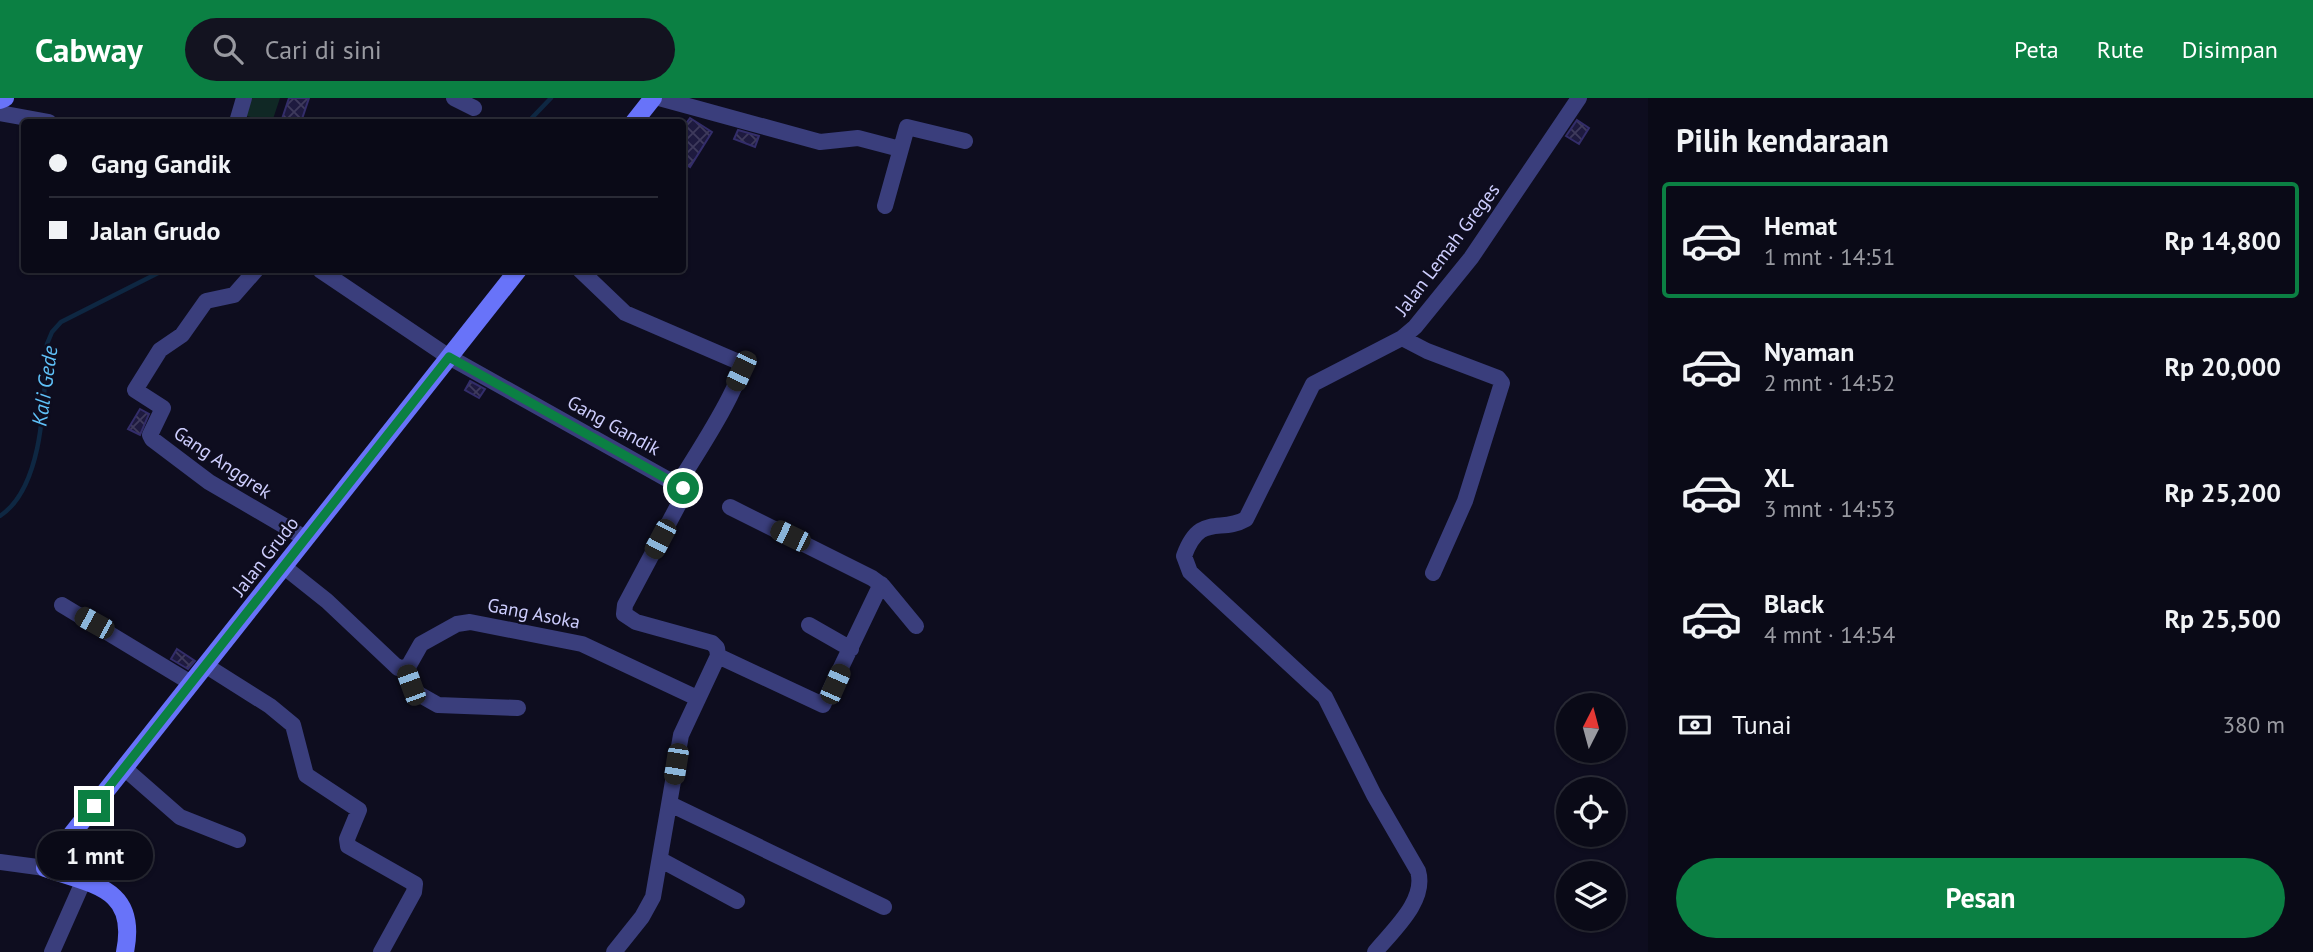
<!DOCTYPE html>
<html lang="id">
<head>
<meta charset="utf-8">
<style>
	body { margin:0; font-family:"PT Sans",sans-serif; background:#131320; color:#f1f3f6; height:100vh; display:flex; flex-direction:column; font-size:26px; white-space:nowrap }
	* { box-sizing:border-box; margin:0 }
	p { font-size:23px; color:#999aa1 }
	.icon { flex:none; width:38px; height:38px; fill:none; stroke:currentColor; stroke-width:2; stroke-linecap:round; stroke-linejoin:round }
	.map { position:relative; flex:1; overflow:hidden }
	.panel { display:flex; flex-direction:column; background:#0a0a17; width:665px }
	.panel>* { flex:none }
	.hud { position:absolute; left:21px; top:21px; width:665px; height:154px; border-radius:7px; box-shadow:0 2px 5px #0004,0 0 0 2px #2a2b36; display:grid; align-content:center; height:154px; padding:0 28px; background:#0a0a17 }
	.needle { width:46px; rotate:6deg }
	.controls { position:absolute; left:1556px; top:595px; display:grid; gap:14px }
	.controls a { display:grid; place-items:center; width:70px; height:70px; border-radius:50%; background:#0a0a17; box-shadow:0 2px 5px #0004,0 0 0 2px #2a2b36; font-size:35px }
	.end { position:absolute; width:32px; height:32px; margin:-16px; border:9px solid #0b8043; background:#fff; box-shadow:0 0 0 4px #fff }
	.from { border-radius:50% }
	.bubble { position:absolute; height:49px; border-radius:24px; background:#0a0a17; box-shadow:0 2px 5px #0004,0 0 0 2px #2a2b36; font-size:23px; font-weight:600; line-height:49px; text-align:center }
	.car { position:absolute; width:21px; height:42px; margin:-21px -10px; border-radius:9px; box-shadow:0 0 5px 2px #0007; background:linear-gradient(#222 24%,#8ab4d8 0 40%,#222 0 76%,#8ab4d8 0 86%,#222 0) }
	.hud b { display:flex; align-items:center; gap:24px; height:66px; font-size:26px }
	.hud b+b { border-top:2px solid #2a2b36 }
	.hud i { width:18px; height:18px; background:#f1f3f6 }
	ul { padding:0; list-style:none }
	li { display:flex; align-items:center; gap:21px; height:116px; margin:0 14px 10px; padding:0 14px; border:4px solid transparent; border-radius:7px }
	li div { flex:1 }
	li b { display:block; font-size:26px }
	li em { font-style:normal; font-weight:600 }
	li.on { border-color:#0b8043 }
	li>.icon { width:63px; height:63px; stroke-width:1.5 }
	h2 { padding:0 28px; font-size:32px; line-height:84px }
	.pay { display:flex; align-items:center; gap:18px; height:77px; padding:0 28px; font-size:26px }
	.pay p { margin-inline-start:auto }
	.button { display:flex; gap:14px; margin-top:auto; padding:14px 28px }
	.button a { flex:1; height:80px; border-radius:42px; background:#0b8043; color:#fff; font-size:28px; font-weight:600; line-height:80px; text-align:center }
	header { display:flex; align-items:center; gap:42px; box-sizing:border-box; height:98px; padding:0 35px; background:#0b8043; color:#fff }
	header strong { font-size:33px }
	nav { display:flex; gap:38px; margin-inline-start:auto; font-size:24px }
	.search { width:490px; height:63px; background:#131320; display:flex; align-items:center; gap:18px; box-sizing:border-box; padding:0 24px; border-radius:38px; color:#999aa1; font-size:26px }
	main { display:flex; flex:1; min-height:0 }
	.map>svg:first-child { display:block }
	.green { fill:#102825 }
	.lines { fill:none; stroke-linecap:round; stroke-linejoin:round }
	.stream { stroke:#0e2742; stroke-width:4.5 }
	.building { fill:url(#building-cross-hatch); stroke:#332d6a; stroke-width:2 }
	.street { stroke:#3a3e7c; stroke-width:16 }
	.secondary { stroke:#6873f9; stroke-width:18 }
	.route { stroke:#0b8043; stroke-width:9 }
	.labels { text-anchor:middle; stroke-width:5; stroke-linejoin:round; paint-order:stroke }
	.street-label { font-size:19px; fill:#cdcdfd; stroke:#0e0d1f }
	.water-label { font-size:21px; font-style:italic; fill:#5fc1f8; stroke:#0e0d1f }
</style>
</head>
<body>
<header>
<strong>Cabway</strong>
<div class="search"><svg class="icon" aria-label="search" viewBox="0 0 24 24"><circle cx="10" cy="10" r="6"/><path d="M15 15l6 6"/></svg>Cari di sini</div>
<nav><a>Peta</a><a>Rute</a><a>Disimpan</a></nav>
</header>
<main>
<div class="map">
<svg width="1648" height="854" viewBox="0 0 1648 854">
	<defs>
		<pattern id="building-cross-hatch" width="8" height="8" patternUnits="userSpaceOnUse" patternTransform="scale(1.75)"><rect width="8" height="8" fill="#1e1a3f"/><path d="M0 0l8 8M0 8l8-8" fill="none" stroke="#3e3a5c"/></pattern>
	</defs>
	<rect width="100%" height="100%" fill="#0e0d1f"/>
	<path class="green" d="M 252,0 L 280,0 L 272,24 L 246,18 Z"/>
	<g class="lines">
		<path class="stream" d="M 528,24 L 551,0
			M 0,418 C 45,388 44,296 47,246 L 52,234 L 61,224 L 164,172"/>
	</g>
	<path class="building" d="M 289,0 L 309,0 L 301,24 L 281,24 Z
		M 690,20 L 712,34 L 690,69 L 682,64 L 682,31 Z
		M 1577,22 L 1589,30 L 1579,46 L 1566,38 Z
		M 738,32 L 759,38 L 755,49 L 734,41 Z
		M 470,283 L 485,291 L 479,300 L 465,292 Z
		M 140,311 L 149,316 L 140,337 L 128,331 Z
		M 177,551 L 195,563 L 188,571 L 171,561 Z"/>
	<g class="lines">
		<path class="street" d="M 454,0 L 474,10
			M 659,0 L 820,44 L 858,40 L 900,51
			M 0,15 L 49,24
			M 237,24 L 244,0
			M 885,108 L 907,29 L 965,43
			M 256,172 L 234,197 L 206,203 L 182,237 L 160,252 L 135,292 L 163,310 L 150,337 L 152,341 L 209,384 L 305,440
			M 320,172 L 449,259 L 683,390 L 682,400 L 625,507 L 624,516 L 636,524 L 712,545 L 717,550 L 718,558 L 681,637 L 653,799 L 642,819 L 614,854
			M 580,172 L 625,215 L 741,265 C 744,285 691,365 678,386
			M 730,409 L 872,480 L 883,488 L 916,528
			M 283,468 L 327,503 L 398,570 L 408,569 L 421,546 L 457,526 L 470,524 L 582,546 L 697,600
			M 1433,475 L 1465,403 L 1502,285 L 1498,280 L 1427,253 L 1402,240 L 1415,229 L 1471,160 L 1579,0
			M 62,507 L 191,585
			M 809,527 L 851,551
			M 718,558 L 823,607 L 881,486
			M 205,567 L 270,608 L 293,627 L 306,677 L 359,712 L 347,741 L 348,748 L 415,786 L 414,794 L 381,854
			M 405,571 L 415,594 L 438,607 L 518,610
			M 124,670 L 180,719 L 238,742
			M 670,706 L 884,809
			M 661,762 L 737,803
			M 0,764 L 45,770
			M 52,854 L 83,784
			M 1375,854 C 1392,833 1427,803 1418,773 L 1374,697 L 1325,599 L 1190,474 L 1184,458 C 1200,414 1220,436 1246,421 L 1313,286 L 1402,240"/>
		<path class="secondary" d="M 0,2 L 5,0
			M 634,24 L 653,0
			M 125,854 C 138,790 94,787 45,770 L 518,172"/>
	</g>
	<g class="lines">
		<path class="route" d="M 94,708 L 449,259 L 683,390"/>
	</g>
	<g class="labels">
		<g class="street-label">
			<text transform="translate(1447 151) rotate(-53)" y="7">Jalan Lemah Greges</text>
			<text transform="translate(614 327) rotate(29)" y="7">Gang Gandik</text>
			<text transform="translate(223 364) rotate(34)" y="7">Gang Anggrek</text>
			<text transform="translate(265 458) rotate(-52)" y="7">Jalan Grudo</text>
			<text transform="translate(534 515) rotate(11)" y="7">Gang Asoka</text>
		</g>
		<g class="water-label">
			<text transform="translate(45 288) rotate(-82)" y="7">Kali Gede</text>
		</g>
	</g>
</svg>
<div class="controls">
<a><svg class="needle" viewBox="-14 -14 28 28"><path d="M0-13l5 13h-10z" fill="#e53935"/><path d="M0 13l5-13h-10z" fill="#999aa1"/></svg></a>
<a><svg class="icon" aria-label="locate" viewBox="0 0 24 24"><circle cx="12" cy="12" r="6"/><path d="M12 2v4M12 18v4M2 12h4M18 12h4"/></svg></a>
<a><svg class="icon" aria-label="layers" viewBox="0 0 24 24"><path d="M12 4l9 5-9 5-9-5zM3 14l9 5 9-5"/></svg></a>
</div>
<i class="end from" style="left:683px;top:390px"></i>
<i class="end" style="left:94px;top:708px"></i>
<div class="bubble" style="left:37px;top:733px;width:116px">1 mnt</div>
<i class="car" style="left:741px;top:273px;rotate:205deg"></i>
<i class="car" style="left:790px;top:438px;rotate:296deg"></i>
<i class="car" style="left:660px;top:441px;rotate:208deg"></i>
<i class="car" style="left:94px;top:525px;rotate:299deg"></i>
<i class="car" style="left:835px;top:586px;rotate:24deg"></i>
<i class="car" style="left:411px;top:587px;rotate:340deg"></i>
<i class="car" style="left:676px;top:666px;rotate:189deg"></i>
<div class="hud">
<b><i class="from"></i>Gang Gandik</b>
<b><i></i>Jalan Grudo</b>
</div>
</div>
<section class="panel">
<h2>Pilih kendaraan</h2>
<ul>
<li class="on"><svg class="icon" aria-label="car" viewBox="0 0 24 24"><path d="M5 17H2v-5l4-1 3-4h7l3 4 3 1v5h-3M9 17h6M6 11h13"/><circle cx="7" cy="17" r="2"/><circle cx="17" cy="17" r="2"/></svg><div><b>Hemat</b><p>1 mnt · 14:51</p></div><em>Rp 14,800</em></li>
<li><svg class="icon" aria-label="car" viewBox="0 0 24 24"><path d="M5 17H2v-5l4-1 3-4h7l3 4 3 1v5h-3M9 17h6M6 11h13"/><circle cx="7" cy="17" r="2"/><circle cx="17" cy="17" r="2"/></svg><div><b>Nyaman</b><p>2 mnt · 14:52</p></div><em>Rp 20,000</em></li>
<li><svg class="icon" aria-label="car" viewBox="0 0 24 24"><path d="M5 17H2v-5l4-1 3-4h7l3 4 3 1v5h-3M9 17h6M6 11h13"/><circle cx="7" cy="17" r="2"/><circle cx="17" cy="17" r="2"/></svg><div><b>XL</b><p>3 mnt · 14:53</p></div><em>Rp 25,200</em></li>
<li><svg class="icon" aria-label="car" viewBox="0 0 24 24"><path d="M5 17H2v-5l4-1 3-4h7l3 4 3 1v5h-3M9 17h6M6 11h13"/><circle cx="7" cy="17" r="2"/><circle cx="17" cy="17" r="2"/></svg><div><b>Black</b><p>4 mnt · 14:54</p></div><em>Rp 25,500</em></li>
</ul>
<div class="pay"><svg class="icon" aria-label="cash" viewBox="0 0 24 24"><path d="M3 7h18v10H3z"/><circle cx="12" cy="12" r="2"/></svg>Tunai<p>380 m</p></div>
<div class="button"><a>Pesan</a></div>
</section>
</main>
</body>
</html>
